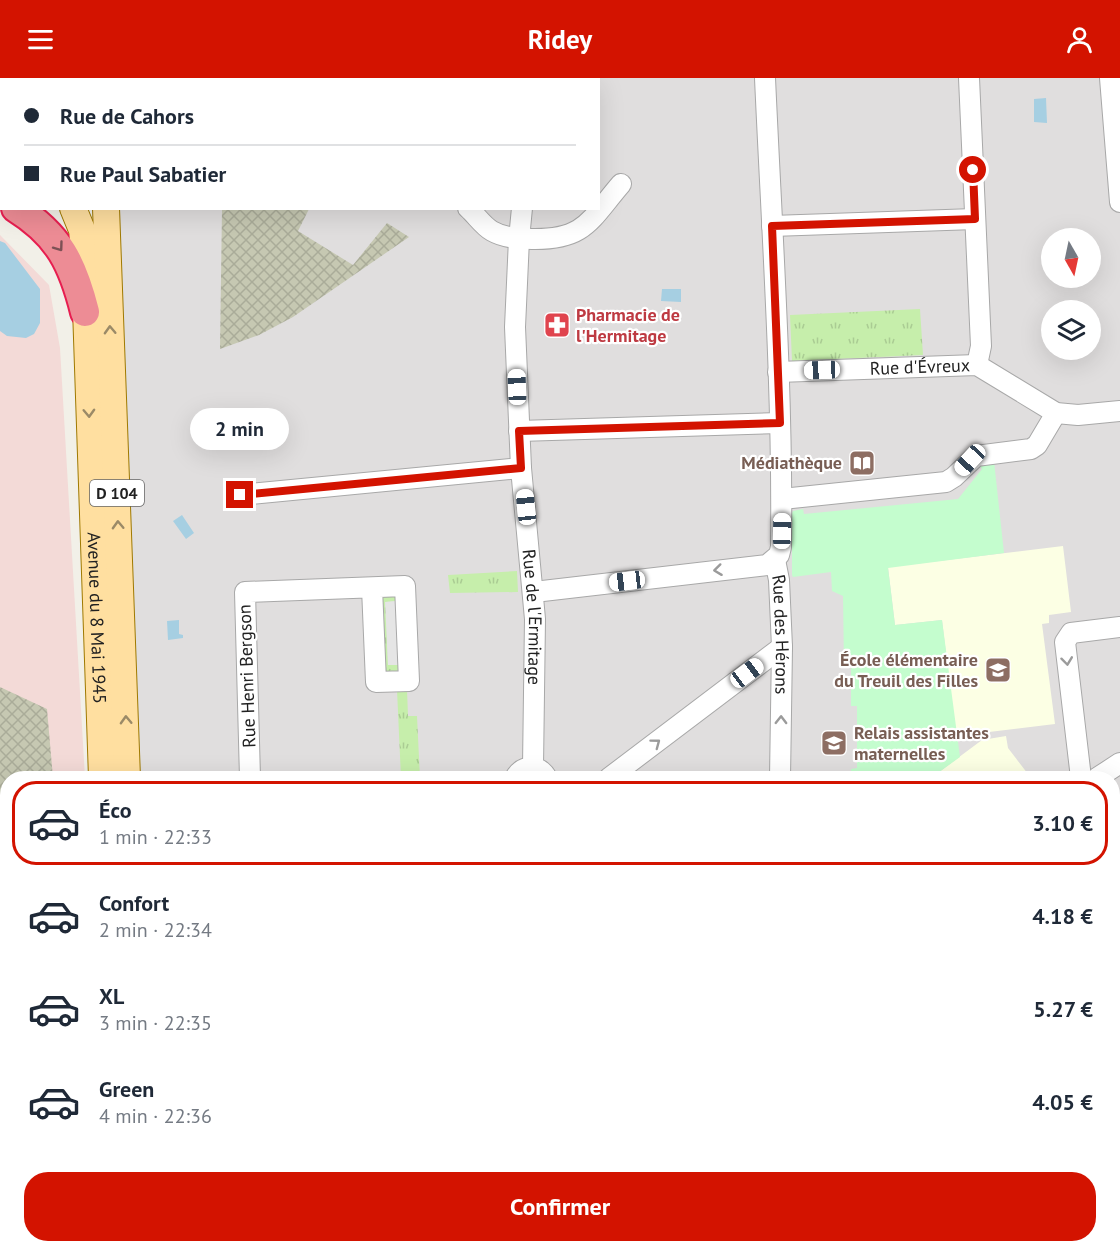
<!DOCTYPE html>
<html lang="fr">
<head>
<meta charset="utf-8">
<style>
	body { margin:0; font-family:"PT Sans",sans-serif; background:#f2f2f3; color:#1f2937; height:100vh; display:flex; flex-direction:column; font-size:22px; white-space:nowrap }
	* { box-sizing:border-box; margin:0 }
	p { font-size:20px; color:#747a83 }
	.icon { flex:none; width:33px; height:33px; fill:none; stroke:currentColor; stroke-width:2; stroke-linecap:round; stroke-linejoin:round }
	.map { position:relative; flex:1; overflow:hidden }
	.details { position:absolute; left:0px; top:693px; width:1120px; height:482px; display:flex; flex-direction:column; background:#fff; border-radius:24px 24px 0 0; box-shadow:0 6px 24px #0002 }
	.details>* { flex:none }
	.top-card { position:absolute; left:0px; top:0px; width:600px; height:132px; box-shadow:0 6px 24px #0002; display:grid; align-content:center; height:132px; padding:0 24px; background:#fff }
	.needle { width:39px; rotate:171deg }
	.fabs { position:absolute; left:1041px; top:150px; display:grid; gap:12px }
	.fabs a { display:grid; place-items:center; width:60px; height:60px; border-radius:50%; background:#fff; box-shadow:0 6px 24px #0002; font-size:30px }
	.end { position:absolute; width:27px; height:27px; margin:-14px; border:8px solid #d31300; background:#fff; box-shadow:0 0 0 3px #fff }
	.from { border-radius:50% }
	.bubble { position:absolute; height:42px; border-radius:21px; background:#fff; box-shadow:0 6px 24px #0002; font-size:20px; font-weight:600; line-height:42px; text-align:center }
	.car { position:absolute; width:18px; height:36px; margin:-18px -9px; border-radius:8px; box-shadow:0 0 4px 2px #0007; background:linear-gradient(#fff 24%,#345 0 40%,#fff 0 76%,#345 0 86%,#fff 0) }
	.top-card b { display:flex; align-items:center; gap:21px; height:57px; font-size:22px }
	.top-card b+b { border-top:2px solid #e0e1e3 }
	.top-card i { width:15px; height:15px; background:#1f2937 }
	ul { padding:10px 0 0; list-style:none }
	li { display:flex; align-items:center; gap:18px; height:84px; margin:0 12px 9px; padding:0 12px; border:3px solid transparent; border-radius:24px }
	li div { flex:1 }
	li b { display:block; font-size:22px }
	li em { font-style:normal; font-weight:600 }
	li.active { border-color:#d31300 }
	li>.icon { width:54px; height:54px; stroke-width:1.5 }
	.button { display:flex; gap:12px; margin-top:auto; padding:12px 24px }
	.button a { flex:1; height:69px; border-radius:24px; background:#d31300; color:#fff; font-size:24px; font-weight:600; line-height:69px; text-align:center }
	header { display:flex; justify-content:space-between; align-items:center; height:78px; padding:0 24px; background:#d31300; color:#fff; font-size:27px; font-weight:600 }
	.map>svg:first-child { display:block }
	.residential { fill:#e0dede; fill-rule:evenodd }
	.commercial { fill:#f3dad7 }
	.education { fill:#fcffe4 }
	.construction { fill:url(#construction-cross-hatch) }
	.grass { fill:url(#grass-tufts) }
	.park { fill:#c4fdce }
	.parking { fill:#e5e5e5 }
	.water { fill:#a6cfe2 }
	.lines { fill:none; stroke-linecap:round; stroke-linejoin:round }
	.stream { stroke:#a6cfe2; stroke-width:4.5 }
	.minor-casing { stroke:#a8a8a8; stroke-width:22 }
	.major-casing { stroke:#9f7900; stroke-width:28 }
	.highway-casing { stroke:#e71e50; stroke-width:32 }
	.minor { stroke:#fff; stroke-width:20 }
	.major { stroke:#ffdfa0; stroke-width:26 }
	.highway { stroke:#ed8c95; stroke-width:28 }
	.oneway { stroke:#7d5155 }
	.oneway2 { stroke:#9b8a67 }
	.oneway3 { stroke:#9b9b9b }
	.route { stroke:#d31300; stroke-width:8 }
	.labels { text-anchor:middle; stroke-width:4.5; stroke-linejoin:round; paint-order:stroke }
	.shield { fill:#fff; stroke:#646464; stroke-width:1.5 }
	.shield-label { font-size:16px; font-weight:bold; fill:#212121 }
	.health-label { font-size:18px; font-weight:bold; fill:#be3a42; stroke:#fff; text-anchor:start }
	.street-label { font-size:18px; fill:#212121; stroke:#fff }
	.education-label { font-size:18px; font-weight:bold; fill:#785e54; stroke:#fff; text-anchor:end }
</style>
</head>
<body>
<header><svg class="icon" aria-label="menu" viewBox="0 0 24 24"><path d="M4 6h16M4 12h16M4 18h16"/></svg>Ridey<svg class="icon" aria-label="person" viewBox="0 0 24 24"><circle cx="12" cy="8" r="4"/><path d="M4 21q1-7 8-7t8 7"/></svg></header>
<div class="map">
<svg width="1120" height="1174" viewBox="0 0 1120 1174">
	<defs>
		<pattern id="construction-cross-hatch" width="8" height="8" patternUnits="userSpaceOnUse" patternTransform="scale(1.5)"><rect width="8" height="8" fill="#c6c8b2"/><path d="M0 0l8 8M0 8l8-8" fill="none" stroke="#aaac99"/></pattern>
		<pattern id="grass-tufts" width="24" height="20" patternUnits="userSpaceOnUse" patternTransform="scale(1.5)"><rect width="24" height="20" fill="#c6eeab"/><path d="M3 7l-1-3M5 7V3M7 7l1-3M15 17l-1-3M17 17v-4M19 17l1-3" fill="none" stroke="#aacc93"/></pattern>
	</defs>
	<rect width="100%" height="100%" fill="#f2f0e8"/>
	<path class="residential" d="M 160,0 L 1120,0 L 1120,1174 L 132,1174 L 133,1167 L 1113,1167 L 1113,700 L 136,700 L 116,131 L 598,130 L 598,2 L 159,1 ZM 1052,160 L 1090,160 L 1090,200 L 1052,200 ZM 1052,232 L 1090,232 L 1090,272 L 1052,272 Z"/>
	<path class="commercial" d="M 0,157 L 49,207 L 60,270 L 85,700 L 8,700 L 8,1167 L 77,1167 L 75,1174 L 0,1174 Z"/>
	<path class="education" d="M 1063,468 L 1071,534 L 1049,537 L 1049,545 L 1042,546 L 1055,646 L 956,658 L 942,542 L 895,547 L 888,489 Z
		M 1006,658 L 1008,670 L 1031,700 L 931,700 L 982,662 Z"/>
	<path class="construction" d="M 222,131 L 309,131 L 298,153 L 353,187 L 387,145 L 409,159 L 293,239 L 259,257 L 220,271 Z
		M 0,609 L 47,631 L 53,700 L 8,700 L 7,713 L 0,720 Z"/>
	<path class="grass" d="M 920,231 L 923,277 L 792,283 L 790,237 Z
		M 517,493 L 518,514 L 450,515 L 448,497 Z
		M 381,518 L 395,518 L 397,523 L 386,524 L 388,587 L 400,587 L 398,592 L 394,595 L 384,593 Z
		M 407,611 L 408,638 L 417,638 L 420,700 L 401,700 L 397,612 Z
		M 7,803 L 8,803 L 7,919 L 0,918 L 0,805 Z
		M 0,944 L 7,946 L 7,1024 L 0,1023 Z
		M 7,1102 L 8,1167 L 49,1167 L 47,1174 L 0,1174 L 0,1119 Z
		M 55,1167 L 91,1167 L 90,1174 L 54,1174 Z
		M 1021,1167 L 1075,1167 L 1076,1174 L 1026,1174 Z"/>
	<path class="park" d="M 994,383 L 1004,475 L 888,490 L 895,547 L 942,542 L 960,679 L 931,700 L 851,700 L 851,691 L 857,690 L 857,628 L 851,628 L 851,589 L 844,589 L 843,518 L 832,513 L 831,494 L 793,499 L 792,497 L 792,435 L 793,433 L 803,431 L 804,436 L 958,421 L 982,391 L 977,384 Z"/>
	<path class="parking" d="M 397,523 L 400,587 L 388,587 L 385,524 Z"/>
	<path class="water" d="M 1046,20 L 1047,45 L 1034,44 L 1034,21 Z
		M 0,163 L 5,165 L 40,211 L 40,245 L 34,256 L 26,260 L 7,258 L 0,253 Z
		M 662,211 L 681,211 L 681,224 L 661,223 Z
		M 182,437 L 194,455 L 186,461 L 173,443 Z
		M 179,542 L 179,556 L 183,557 L 183,560 L 168,562 L 167,543 Z
		M 0,954 L 7,964 L 7,1001 L 0,1005 Z"/>
	<g class="lines">
		<path class="stream" d="M 0,787 L 8,784"/>
		<defs>
			<g id="minor">
				<path d="M 253,0 L 255,2"/>
				<path d="M 969,0 L 981,268 L 977,287"/>
				<path d="M 1110,0 L 1120,124"/>
				<path d="M 536,2 L 537,0"/>
				<path d="M 468,130 C 476,137 483,148 492,153 C 504,160 518,161 532,161 C 585,162 590,142 621,106"/>
				<path id="s1" d="M 522,130 L 519,161 L 515,249 L 521,390 L 535,541 L 533,689"/>
				<path d="M 772,148 L 975,141"/>
				<path id="s2" d="M 778,294 L 977,287 L 1056,335 L 1078,337 L 1120,333"/>
				<path d="M 519,353 L 780,345"/>
				<path d="M 240,417 L 521,390"/>
				<path d="M 782,421 L 946,404 L 954,399 L 976,378 L 1031,371 L 1037,367 L 1056,335"/>
				<path id="s3" d="M 775,482 L 779,502 L 782,569 L 780,700"/>
				<path d="M 534,514 L 767,487 L 779,477 L 781,469 C 783,313 772,156 765,0"/>
				<path d="M 250,700 L 245,514 L 405,508 L 409,603 L 376,604 L 372,510"/>
				<path d="M 515,700 C 523,686 539,686 547,700"/>
				<path d="M 609,700 L 782,569"/>
				<path d="M 1081,700 L 1065,564 L 1071,555 L 1120,549"/>
				<path d="M 1097,700 L 1120,685"/>
				<path d="M 0,744 L 8,740"/>
				<path d="M 554,1167 L 554,1174"/>
				<path d="M 1010,1167 L 1015,1174"/>
				<path d="M 250,1174 L 251,1167"/>
				<path d="M 422,1174 L 423,1167"/>
				<path d="M 722,1174 L 728,1167"/>
				<path d="M 957,1174 L 965,1167"/>
			</g>
			<g id="major">
				<path d="M 165,2 L 165,0"/>
				<path d="M 0,73 L 2,74"/>
				<path id="s4" d="M 73,130 L 82,152 L 84,172 L 102,700"/>
				<path d="M 106,130 L 127,700"/>
				<path d="M 99,1174 L 100,1167"/>
				<path d="M 126,1174 L 127,1167"/>
			</g>
			<path id="highway" d="M 16,130 C 59,157 73,186 85,234"/>
		</defs>
		<use href="#minor" class="minor-casing"/>
		<use href="#major" class="major-casing"/>
		<use href="#highway" class="highway-casing"/>
		<use href="#minor" class="minor"/>
		<use href="#major" class="major"/>
		<use href="#highway" class="highway"/>
	</g>
	<defs><path id="oneway-chevron" d="M-2-3.5L2.5 0L-2 3.5" fill="none" stroke-width="1.6" stroke-linecap="round" stroke-linejoin="round" transform="scale(1.5)"/></defs>
	<use class="oneway" href="#oneway-chevron" transform="translate(59 169) rotate(54)"/>
	<g class="oneway2">
		<use href="#oneway-chevron" transform="translate(110 252) rotate(-92)"/>
		<use href="#oneway-chevron" transform="translate(89 335) rotate(88)"/>
		<use href="#oneway-chevron" transform="translate(118 447) rotate(-92)"/>
		<use href="#oneway-chevron" transform="translate(126 642) rotate(-92)"/>
	</g>
	<g class="oneway3">
		<use href="#oneway-chevron" transform="translate(718 492) rotate(173)"/>
		<use href="#oneway-chevron" transform="translate(1067 583) rotate(83)"/>
		<use href="#oneway-chevron" transform="translate(781 642) rotate(-89)"/>
		<use href="#oneway-chevron" transform="translate(656 665) rotate(-37)"/>
	</g>
	<g class="lines">
		<path class="route" d="M 240,417 L 521,390 L 519,353 L 780,345 L 772,148 L 975,141 L 973,92"/>
	</g>
	<defs>
		<symbol id="pharmacy-square" viewBox="-11 -11 22 22"><rect x="-9" y="-9" width="18" height="18" rx="4" fill="#e0444e" stroke="#fff"/><path d="M-2-6h4v4h4v4h-4v4h-4v-4h-4v-4h4Z" fill="#fff"/></symbol>
		<symbol id="library-square" viewBox="-11 -11 22 22"><rect x="-9" y="-9" width="18" height="18" rx="4" fill="#8d6e63" stroke="#fff"/><path d="M-6-4Q-3-5.5-.7-3.5V5Q-3 3-6 4ZM6-4Q3-5.5 .7-3.5V5Q3 3 6 4Z" fill="#fff"/></symbol>
		<symbol id="school-square" viewBox="-11 -11 22 22"><rect x="-9" y="-9" width="18" height="18" rx="4" fill="#8d6e63" stroke="#fff"/><path d="M0-5L7-2L0 1L-7-2ZM-4 1L0 2.5L4 1V4Q0 6-4 4Z" fill="#fff"/></symbol>
	</defs>
	<g fill-rule="evenodd">
		<use href="#pharmacy-square" x="542" y="232" width="30" height="30"/>
		<use href="#library-square" x="847" y="370" width="30" height="30"/>
		<use href="#school-square" x="983" y="577" width="30" height="30"/>
		<use href="#school-square" x="819" y="650" width="30" height="30"/>
	</g>
	<g class="labels">
		<rect class="shield" x="90" y="402" width="54" height="26" rx="4.5"/>
		<g class="shield-label">
			<text x="117" y="421">D 104</text>
		</g>
		<g class="health-label">
			<text x="576" y="243">Pharmacie de<tspan x="576" dy="21">l'Hermitage</tspan></text>
		</g>
		<g class="street-label">
			<text dy="6" stroke="none"><textPath href="#s2" startOffset="142">Rue d'Évreux</textPath></text>
			<text dy="6" stroke="none"><textPath href="#s1" startOffset="410">Rue de l'Ermitage</textPath></text>
			<text dy="6" stroke="none"><textPath href="#s4" startOffset="412">Avenue du 8 Mai 1945</textPath></text>
			<text dy="6" stroke="none"><textPath href="#s3" startOffset="75">Rue des Hérons</textPath></text>
			<text transform="translate(247 598) rotate(-92)" y="6">Rue Henri Bergson</text>
		</g>
		<g class="education-label">
			<text x="842" y="391">Médiathèque</text>
			<text x="978" y="588">École élémentaire<tspan x="978" dy="21">du Treuil des Filles</tspan></text>
			<text x="854" y="661" text-anchor="start">Relais assistantes<tspan x="854" dy="21">maternelles</tspan></text>
		</g>
	</g>
</svg>
<div class="fabs">
<a><svg class="needle" viewBox="-14 -14 28 28"><path d="M0-13l5 13h-10z" fill="#e53935"/><path d="M0 13l5-13h-10z" fill="#747a83"/></svg></a>
<a><svg class="icon" aria-label="layers" viewBox="0 0 24 24"><path d="M12 4l9 5-9 5-9-5zM3 14l9 5 9-5"/></svg></a>
</div>
<i class="end from" style="left:973px;top:92px"></i>
<i class="end" style="left:240px;top:417px"></i>
<div class="bubble" style="left:190px;top:330px;width:99px">2 min</div>
<i class="car" style="left:822px;top:292px;rotate:268deg"></i>
<i class="car" style="left:517px;top:309px;rotate:358deg"></i>
<i class="car" style="left:970px;top:382px;rotate:223deg"></i>
<i class="car" style="left:526px;top:429px;rotate:354deg"></i>
<i class="car" style="left:782px;top:453px;rotate:1deg"></i>
<i class="car" style="left:627px;top:503px;rotate:263deg"></i>
<i class="car" style="left:747px;top:595px;rotate:53deg"></i>
<div class="top-card">
<b><i class="from"></i>Rue de Cahors</b>
<b><i></i>Rue Paul Sabatier</b>
</div>
<section class="details">
<ul>
<li class="active"><svg class="icon" aria-label="car" viewBox="0 0 24 24"><path d="M5 17H2v-5l4-1 3-4h7l3 4 3 1v5h-3M9 17h6M6 11h13"/><circle cx="7" cy="17" r="2"/><circle cx="17" cy="17" r="2"/></svg><div><b>Éco</b><p>1 min · 22:33</p></div><em>3.10 €</em></li>
<li><svg class="icon" aria-label="car" viewBox="0 0 24 24"><path d="M5 17H2v-5l4-1 3-4h7l3 4 3 1v5h-3M9 17h6M6 11h13"/><circle cx="7" cy="17" r="2"/><circle cx="17" cy="17" r="2"/></svg><div><b>Confort</b><p>2 min · 22:34</p></div><em>4.18 €</em></li>
<li><svg class="icon" aria-label="car" viewBox="0 0 24 24"><path d="M5 17H2v-5l4-1 3-4h7l3 4 3 1v5h-3M9 17h6M6 11h13"/><circle cx="7" cy="17" r="2"/><circle cx="17" cy="17" r="2"/></svg><div><b>XL</b><p>3 min · 22:35</p></div><em>5.27 €</em></li>
<li><svg class="icon" aria-label="car" viewBox="0 0 24 24"><path d="M5 17H2v-5l4-1 3-4h7l3 4 3 1v5h-3M9 17h6M6 11h13"/><circle cx="7" cy="17" r="2"/><circle cx="17" cy="17" r="2"/></svg><div><b>Green</b><p>4 min · 22:36</p></div><em>4.05 €</em></li>
</ul>
<div class="button"><a>Confirmer</a></div>
</section>
</div>
</body>
</html>
